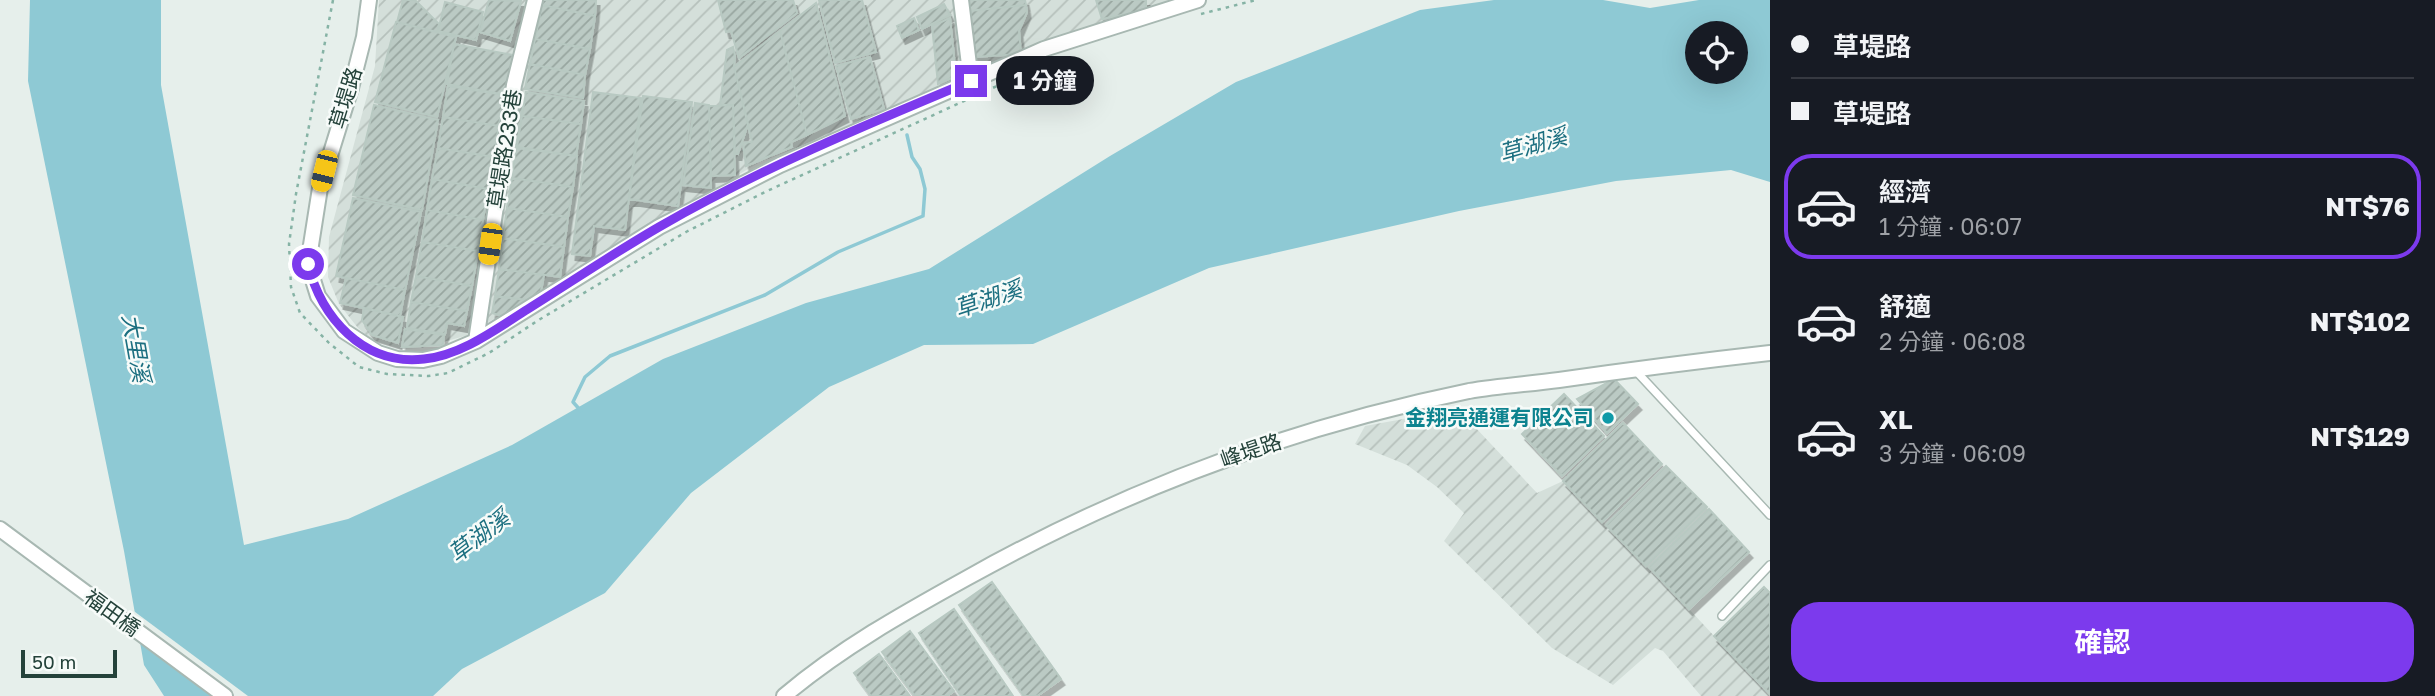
<!DOCTYPE html>
<html lang="zh-TW">
<head>
<meta charset="utf-8">
<style>
	body { margin:0; font-family:"Golos Text","Noto Sans TC",sans-serif; background:#242831; color:#f1f3f6; height:100vh; display:flex; flex-direction:column; font-size:26px; white-space:nowrap }
	* { box-sizing:border-box; margin:0 }
	p { font-size:23px; color:#9ea1a6 }
	.icon { flex:none; width:38px; height:38px; fill:none; stroke:currentColor; stroke-width:2; stroke-linecap:round; stroke-linejoin:round }
	.map { position:relative; flex:1; overflow:hidden }
	.side { display:flex; flex-direction:column; background:#171b24; width:665px }
	.side>* { flex:none }
	.guide { display:grid; align-content:center; height:154px; padding:0 21px; background:#171b24 }
	.controls { position:absolute; left:1685px; top:21px; display:grid; gap:14px }
	.controls a { display:grid; place-items:center; width:63px; height:63px; border-radius:50%; background:#171b24; box-shadow:0 7px 28px #0002; font-size:35px }
	.scale { position:absolute; left:21px; bottom:18px; width:96px; box-sizing:border-box; padding-left:7px; border:4px solid #24423a; border-top:0; font-size:19px; line-height:24px; white-space:nowrap; color:#24423a; -webkit-text-stroke:5px #f7fbf9; paint-order:stroke }
	.end { position:absolute; width:32px; height:32px; margin:-16px; border:9px solid #7c3aed; background:#fff; box-shadow:0 0 0 4px #fff }
	.from { border-radius:50% }
	.bubble { position:absolute; height:49px; border-radius:24px; background:#171b24; box-shadow:0 7px 28px #0002; font-size:23px; font-weight:700; line-height:49px; text-align:center }
	.car { position:absolute; width:21px; height:42px; margin:-21px -10px; border-radius:9px; box-shadow:0 0 5px 2px #0007; background:linear-gradient(#f5c518 24%,#345 0 40%,#f5c518 0 76%,#345 0 86%,#f5c518 0) }
	.guide b { display:flex; align-items:center; gap:24px; height:66px; font-size:26px }
	.guide b+b { border-top:2px solid #363941 }
	.guide i { width:18px; height:18px; background:#f1f3f6 }
	ul { padding:0; list-style:none }
	li { display:flex; align-items:center; gap:21px; height:105px; margin:0 14px 10px; padding:0 7px; border:4px solid transparent; border-radius:28px }
	li div { flex:1 }
	li b { display:block; font-size:26px }
	li em { font-style:normal; font-weight:700 }
	li.active { border-color:#7c3aed }
	li>.icon { width:63px; height:63px; stroke-width:1.5 }
	.cta { display:flex; gap:14px; margin-top:auto; padding:14px 21px }
	.cta a { flex:1; height:80px; border-radius:28px; background:#7c3aed; color:#fff; font-size:28px; font-weight:700; line-height:80px; text-align:center }
	main { display:flex; flex:1; min-height:0 }
	.map>svg:first-child { display:block }
	.industrial { fill:url(#industrial-furrows) }
	.water { fill:#8ec9d4; fill-rule:evenodd }
	.pier { fill:#e6efeb }
	.lines { fill:none; stroke-linecap:round; stroke-linejoin:round }
	.stream { stroke:#8ec9d4; stroke-width:3.5 }
	.building { fill:url(#building-hatch); stroke:#b8c9c2; stroke-width:2; filter:url(#shadow) }
	.service-casing { stroke:#a8b8b2; stroke-width:10 }
	.minor-casing { stroke:#a8b8b2; stroke-width:18 }
	.path { stroke:#86b3a5; stroke-width:2.5; stroke-dasharray:3.5 5; stroke-linecap:butt }
	.service { stroke:#fff; stroke-width:7 }
	.minor { stroke:#fff; stroke-width:14 }
	.route { stroke:#7c3aed; stroke-width:9 }
	.culture-dot { fill:#0f9aa8; stroke:#f7fbf9; stroke-width:2.5 }
	.labels { text-anchor:middle; stroke-width:5; stroke-linejoin:round; paint-order:stroke }
	.street-label { font-size:21px; fill:#24423a; stroke:#f7fbf9 }
	.culture-label { font-size:21px; font-weight:bold; fill:#0d838f; stroke:#f7fbf9; text-anchor:end }
	.water-label { font-size:23px; font-style:italic; fill:#1c6f80; stroke:#f7fbf9 }
</style>
</head>
<body>
<main>
<div class="map">
<svg width="1770" height="696" viewBox="0 0 1770 696">
	<defs>
		<pattern id="industrial-furrows" width="10" height="10" patternUnits="userSpaceOnUse" patternTransform="scale(1.75)"><rect width="10" height="10" fill="#d4dfda"/><path d="M-1 1l2-2M0 10L10 0M9 11l2-2" fill="none" stroke="#b6c1bc"/></pattern>
		<pattern id="building-hatch" width="6" height="6" patternUnits="userSpaceOnUse" patternTransform="scale(1.75)"><rect width="6" height="6" fill="#bbcac4"/><path d="M-1 1l2-2M0 6l6-6M5 7l2-2" fill="none" stroke="#98a6a0"/></pattern>
		<filter id="shadow"><feDropShadow dx="3.5" dy="6" stdDeviation="0" flood-color="#0004"/></filter>
	</defs>
	<rect width="100%" height="100%" fill="#e6efeb"/>
	<path class="industrial" d="M 379,0 L 1179,0 L 760,162 L 465,336 L 421,348 L 401,349 L 372,340 L 358,328 L 339,304 L 328,277 L 329,237 L 375,66 Z
		M 1458,409 L 1537,493 L 1563,481 L 1689,609 L 1770,696 L 1701,696 L 1663,651 L 1655,648 L 1613,685 L 1552,648 L 1444,541 L 1464,513 L 1437,487 L 1407,465 L 1355,444 L 1365,426 Z"/>
	<path class="water" d="M 30,0 L 161,0 L 161,85 L 244,545 L 348,519 L 512,445 L 663,359 L 806,303 L 929,269 L 1110,156 L 1236,82 L 1420,10 L 1494,0 L 1603,0 L 1650,8 L 1699,0 L 1770,0 L 1770,182 L 1731,170 L 1616,181 L 1459,211 L 1209,268 L 1033,344 L 924,345 L 829,387 L 691,493 L 605,593 L 462,669 L 433,696 L 164,696 L 144,665 L 124,551 L 28,81 ZM 1698,33 L 1736,33 L 1736,72 L 1698,72 Z"/>
	<path class="pier" d="M 131,609 L 248,696 L 211,696 L 137,641 Z"/>
	<g class="lines">
		<path class="stream" d="M 581,411 L 573,402 L 585,377 L 610,356 L 765,295 L 838,252 L 923,216 L 925,189 L 920,169 L 912,157 L 907,135"/>
	</g>
	<path class="building" d="M 403,0 L 415,0 L 439,24 L 437,32 L 397,22 Z
		M 489,0 L 521,1 L 510,41 L 480,32 Z
		M 543,0 L 596,0 L 595,16 L 542,5 Z
		M 718,0 L 793,0 L 797,13 L 739,58 L 731,31 L 726,32 Z
		M 819,0 L 862,0 L 876,52 L 835,63 Z
		M 969,0 L 1025,0 L 1026,5 L 969,11 Z
		M 1096,0 L 1146,0 L 1146,10 L 1102,19 Z
		M 445,2 L 483,12 L 476,40 L 438,31 Z
		M 816,3 L 845,116 L 807,135 L 780,31 Z
		M 944,4 L 950,15 L 922,29 L 917,17 Z
		M 542,5 L 595,16 L 590,49 L 535,39 Z
		M 1026,5 L 1027,12 L 1019,31 L 1021,54 L 973,57 L 969,11 Z
		M 914,18 L 919,30 L 902,38 L 897,26 Z
		M 950,18 L 956,76 L 938,84 L 932,26 Z
		M 396,22 L 456,37 L 437,117 L 375,102 Z
		M 780,31 L 807,135 L 791,142 L 792,147 L 746,166 L 743,143 L 752,142 L 734,67 Z
		M 535,39 L 590,49 L 585,75 L 530,64 Z
		M 454,44 L 513,55 L 506,95 L 447,84 Z
		M 733,47 L 735,56 L 734,67 L 748,124 L 738,154 L 735,153 L 733,105 L 720,105 L 727,50 Z
		M 870,57 L 884,109 L 851,119 L 836,66 Z
		M 530,64 L 585,75 L 583,98 L 525,89 Z
		M 448,86 L 504,95 L 499,126 L 443,117 Z
		M 526,92 L 584,101 L 581,124 L 522,116 Z
		M 593,92 L 641,98 L 625,230 L 594,226 L 590,256 L 572,254 Z
		M 504,96 L 524,99 L 517,146 L 496,143 Z
		M 643,96 L 692,102 L 678,206 L 629,199 Z
		M 695,103 L 709,105 L 711,188 L 683,185 Z
		M 374,105 L 438,120 L 422,210 L 353,195 Z
		M 733,105 L 735,175 L 711,176 L 709,106 Z
		M 522,116 L 581,124 L 576,156 L 517,147 Z
		M 443,117 L 499,126 L 494,157 L 438,148 Z
		M 438,148 L 494,157 L 488,189 L 432,179 Z
		M 516,148 L 577,156 L 573,187 L 512,178 Z
		M 512,178 L 573,187 L 568,217 L 507,208 Z
		M 432,179 L 488,189 L 483,220 L 427,210 Z
		M 353,198 L 421,212 L 405,290 L 336,276 Z
		M 507,208 L 568,217 L 564,247 L 503,238 Z
		M 427,210 L 483,220 L 478,251 L 422,242 Z
		M 503,238 L 564,247 L 560,277 L 499,269 Z
		M 422,242 L 478,251 L 472,286 L 416,276 Z
		M 499,269 L 544,275 L 541,291 L 527,300 L 495,296 Z
		M 416,276 L 472,286 L 467,311 L 411,302 Z
		M 346,278 L 405,290 L 400,316 L 340,303 Z
		M 495,296 L 527,300 L 502,316 L 492,313 Z
		M 411,302 L 467,311 L 464,326 L 447,323 L 445,334 L 407,328 Z
		M 364,308 L 403,317 L 398,343 L 372,335 L 362,320 Z
		M 405,329 L 444,335 L 443,345 L 402,347 Z
		M 1614,379 L 1638,404 L 1607,433 L 1577,399 Z
		M 1564,394 L 1604,436 L 1562,476 L 1522,434 Z
		M 1623,423 L 1662,464 L 1602,522 L 1563,481 Z
		M 1666,466 L 1707,507 L 1646,566 L 1606,525 Z
		M 1709,509 L 1749,552 L 1689,609 L 1649,567 Z
		M 992,582 L 1061,679 L 1037,696 L 1024,696 L 959,605 Z
		M 1764,587 L 1770,593 L 1770,694 L 1714,636 Z
		M 954,609 L 1013,696 L 961,696 L 919,633 Z
		M 910,631 L 954,691 L 947,696 L 915,696 L 882,652 Z
		M 879,654 L 910,696 L 871,696 L 854,673 Z"/>
	<g class="lines">
		<defs>
			<path id="service" d="M 1635,370 L 1770,515
				M 1722,616 L 1770,565"/>
			<path id="minor" d="M 369,0 L 364,37 L 351,88 L 320,188 L 308,264 L 318,296 L 344,331 L 378,353 L 397,359 L 423,360 L 441,356 L 476,341 L 659,227 L 780,165 L 1044,49 L 1198,0
				M 961,0 L 971,81
				M 476,341 L 514,85 L 535,0
				M 0,529 L 225,696
				M 784,696 C 841,648 902,614 967,578 C 1124,490 1293,427 1469,391 C 1498,386 1529,384 1559,380 C 1629,370 1699,361 1770,353"/>
		</defs>
		<use href="#service" class="service-casing"/>
		<use href="#minor" class="minor-casing"/>
		<path class="path" d="M 333,0 L 296,194 L 289,244 L 291,287 L 300,313 L 329,343 L 359,367 L 387,374 L 428,376 L 448,373 L 489,353 L 537,321 L 686,232 L 765,192 L 1010,80
			M 1201,14 L 1256,0"/>
		<use href="#service" class="service"/>
		<use href="#minor" class="minor"/>
	</g>
	<g class="lines">
		<path class="route" d="M 308,264 C 321,317 363,366 424,359 C 462,355 496,329 528,309 C 571,282 614,253 659,227 C 758,170 865,125 971,81"/>
	</g>
	<circle class="culture-dot" cx="1608" cy="418" r="7"/>
	<g class="labels">
		<g class="street-label">
			<text transform="translate(346 98) rotate(-73)" y="7">草堤路</text>
			<text transform="translate(505 149) rotate(-81)" y="7">草堤路233巷</text>
			<text transform="translate(1251 451) rotate(-19)" y="7">峰堤路</text>
			<text transform="translate(112 613) rotate(36)" y="7">福田橋</text>
		</g>
		<g class="culture-label">
			<text x="1594" y="425">金翔亮通運有限公司</text>
		</g>
		<g class="water-label">
			<text transform="translate(1533 145) rotate(-16)" y="8">草湖溪</text>
			<text transform="translate(988 299) rotate(-18)" y="8">草湖溪</text>
			<text transform="translate(136 348) rotate(80)" y="8">大里溪</text>
			<text transform="translate(479 536) rotate(-37)" y="8">草湖溪</text>
		</g>
	</g>
</svg>
<div class="controls">
<a><svg class="icon" aria-label="locate" viewBox="0 0 24 24"><circle cx="12" cy="12" r="6"/><path d="M12 2v4M12 18v4M2 12h4M18 12h4"/></svg></a>
</div>
<div class="scale">50 m</div>
<i class="end from" style="left:308px;top:264px"></i>
<i class="end" style="left:971px;top:81px"></i>
<div class="bubble" style="left:996px;top:56px;width:98px">1 分鐘</div>
<i class="car" style="left:324px;top:171px;rotate:194deg"></i>
<i class="car" style="left:490px;top:244px;rotate:188deg"></i>
</div>
<section class="side">
<div class="guide">
<b><i class="from"></i>草堤路</b>
<b><i></i>草堤路</b>
</div>
<ul>
<li class="active"><svg class="icon" aria-label="car" viewBox="0 0 24 24"><path d="M5 17H2v-5l4-1 3-4h7l3 4 3 1v5h-3M9 17h6M6 11h13"/><circle cx="7" cy="17" r="2"/><circle cx="17" cy="17" r="2"/></svg><div><b>經濟</b><p>1 分鐘 · 06:07</p></div><em>NT$76</em></li>
<li><svg class="icon" aria-label="car" viewBox="0 0 24 24"><path d="M5 17H2v-5l4-1 3-4h7l3 4 3 1v5h-3M9 17h6M6 11h13"/><circle cx="7" cy="17" r="2"/><circle cx="17" cy="17" r="2"/></svg><div><b>舒適</b><p>2 分鐘 · 06:08</p></div><em>NT$102</em></li>
<li><svg class="icon" aria-label="car" viewBox="0 0 24 24"><path d="M5 17H2v-5l4-1 3-4h7l3 4 3 1v5h-3M9 17h6M6 11h13"/><circle cx="7" cy="17" r="2"/><circle cx="17" cy="17" r="2"/></svg><div><b>XL</b><p>3 分鐘 · 06:09</p></div><em>NT$129</em></li>
</ul>
<div class="cta"><a>確認</a></div>
</section>
</main>
</body>
</html>
